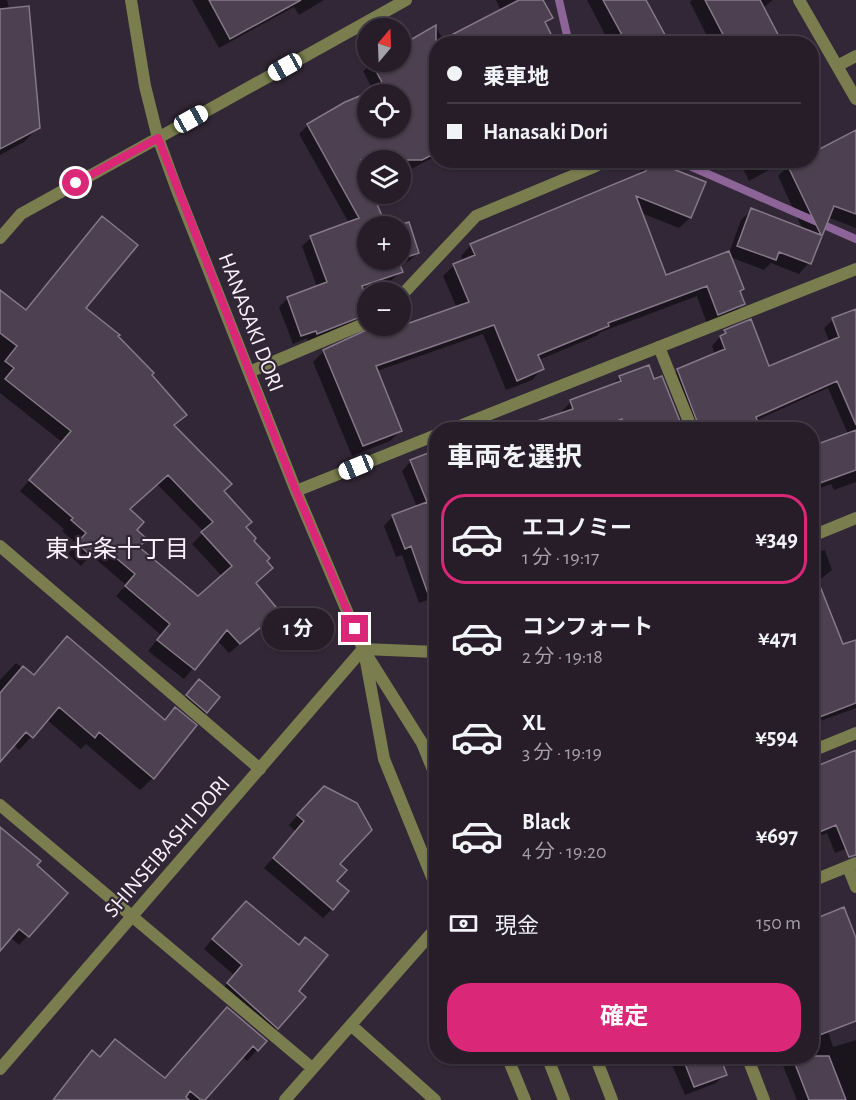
<!DOCTYPE html>
<html lang="ja">
<head>
<meta charset="utf-8">
<style>
	body { margin:0; font-family:"Alegreya Sans","Noto Sans JP",sans-serif; background:#322a34; color:#f1f3f6; height:100vh; display:flex; flex-direction:column; font-size:22px; white-space:nowrap }
	* { box-sizing:border-box; margin:0 }
	p { font-size:20px; color:#a4a2a8 }
	.icon { flex:none; width:33px; height:33px; fill:none; stroke:currentColor; stroke-width:2; stroke-linecap:round; stroke-linejoin:round }
	.map { position:relative; flex:1; overflow:hidden }
	.drawer { position:absolute; left:429px; top:422px; width:390px; height:642px; display:flex; flex-direction:column; background:#261d28; border-radius:24px; box-shadow:0 2px 4px #0004,0 0 0 2px #423b45 }
	.drawer>* { flex:none }
	.guide { position:absolute; left:429px; top:36px; width:390px; height:132px; border-radius:24px; box-shadow:0 2px 4px #0004,0 0 0 2px #423b45; display:grid; align-content:center; height:132px; padding:0 18px; background:#261d28 }
	.needle { width:39px; rotate:19deg }
	.controls { position:absolute; left:357px; top:18px; display:grid; gap:12px }
	.controls a { display:grid; place-items:center; width:54px; height:54px; border-radius:50%; background:#261d28; box-shadow:0 2px 4px #0004,0 0 0 2px #423b45; font-size:30px }
	.end { position:absolute; width:27px; height:27px; margin:-14px; border:8px solid #db2777; background:#fff; box-shadow:0 0 0 3px #fff }
	.from { border-radius:50% }
	.bubble { position:absolute; height:42px; border-radius:21px; background:#261d28; box-shadow:0 2px 4px #0004,0 0 0 2px #423b45; font-size:20px; font-weight:700; line-height:42px; text-align:center }
	.car { position:absolute; width:18px; height:36px; margin:-18px -9px; border-radius:8px; box-shadow:0 0 4px 2px #0007; background:linear-gradient(#fff 24%,#345 0 40%,#fff 0 76%,#345 0 86%,#fff 0) }
	.guide b { display:flex; align-items:center; gap:21px; height:57px; font-size:22px }
	.guide b+b { border-top:2px solid #423b45 }
	.guide i { width:15px; height:15px; background:#f1f3f6 }
	ul { padding:0; list-style:none }
	li { display:flex; align-items:center; gap:18px; height:90px; margin:0 12px 9px; padding:0 6px; border:3px solid transparent; border-radius:24px }
	li div { flex:1 }
	li b { display:block; font-size:22px }
	li em { font-style:normal; font-weight:700 }
	li.active { border-color:#db2777 }
	li>.icon { width:54px; height:54px; stroke-width:1.5 }
	h2 { padding:0 18px; font-size:27px; line-height:72px }
	.pay { display:flex; align-items:center; gap:15px; height:66px; padding:0 18px; font-size:22px }
	.pay p { margin-inline-start:auto }
	.primary-button { display:flex; gap:12px; margin-top:auto; padding:12px 18px }
	.primary-button a { flex:1; height:69px; border-radius:24px; background:#db2777; color:#fff; font-size:24px; font-weight:700; line-height:69px; text-align:center }
	.map>svg:first-child { display:block }
	.shadow { fill:#0007; fill-rule:evenodd }
	.lines { fill:none; stroke-linecap:round; stroke-linejoin:round }
	.stream { stroke:#8d6498; stroke-width:8 }
	.building { fill:#4d4050; stroke:#86788a; stroke-width:1.5; fill-rule:evenodd }
	.service { stroke:#7a7e4e; stroke-width:12 }
	.minor { stroke:#7a7e4e; stroke-width:12 }
	.tertiary { stroke:#7a7e4e; stroke-width:12 }
	.route { stroke:#db2777; stroke-width:8 }
	.labels { text-anchor:middle; stroke-width:4.5; stroke-linejoin:round; paint-order:stroke }
	.street-label { font-size:22px; fill:#f9f1fb; stroke:#322736 }
	.neighbourhood-label { font-size:24px; fill:#f9f1fb; stroke:#322736 }
</style>
</head>
<body>
<div class="map">
<svg width="856" height="1100" viewBox="0 0 856 1100">
	<rect width="100%" height="100%" fill="#322736"/>
	<path class="shadow" d="M 0,0 L 7,0 L 39,127 L 24,142 L 0,155 Z
		M 192,0 L 324,0 L 299,15 L 294,7 L 219,48 Z
		M 496,0 L 543,0 L 551,18 L 545,24 L 436,44 L 436,156 L 411,169 L 402,152 L 388,160 L 368,160 L 368,172 L 364,174 L 368,194 L 372,194 L 385,226 L 368,226 L 368,260 L 400,260 L 400,227 L 418,253 L 409,261 L 399,265 L 401,271 L 392,280 L 362,291 L 368,317 L 308,342 L 307,338 L 293,344 L 279,307 L 288,298 L 317,287 L 302,246 L 311,238 L 349,223 L 299,134 L 308,125 L 346,104 L 368,128 L 400,128 L 400,94 L 368,94 L 374,92 L 363,71 L 374,62 L 400,62 L 436,27 L 444,41 L 501,11 Z
		M 587,0 L 645,0 L 668,44 L 610,44 Z
		M 692,0 L 773,0 L 763,8 L 782,44 L 707,44 L 710,42 L 690,2 Z
		M 856,132 L 856,228 L 827,217 L 809,263 L 799,274 L 771,263 L 764,270 L 730,257 L 743,304 L 733,314 L 707,324 L 697,296 L 601,332 L 596,336 L 539,360 L 542,369 L 532,380 L 506,390 L 483,334 L 377,371 L 401,431 L 390,441 L 352,456 L 313,362 L 324,351 L 377,336 L 457,308 L 443,276 L 454,265 L 463,262 L 461,256 L 471,245 L 639,176 L 645,160 L 691,160 L 673,170 L 704,182 L 690,218 L 679,228 L 641,213 L 665,277 L 729,253 L 741,220 L 752,210 L 803,230 L 778,176 L 788,166 L 799,160 L 812,160 L 812,154 Z
		M 739,160 L 787,160 L 749,181 Z
		M 102,218 L 84,308 L 116,336 L 150,375 L 173,426 L 222,492 L 244,527 L 252,541 L 254,583 L 267,622 L 229,653 L 217,640 L 184,679 L 148,651 L 161,635 L 116,596 L 126,585 L 91,555 L 81,566 L 68,554 L 77,544 L 62,531 L 64,529 L 20,491 L 62,442 L 0,393 L 0,301 L 25,311 ZM 157,484 L 204,532 L 192,544 L 222,576 L 198,598 L 137,547 L 128,510 Z
		M 856,310 L 856,482 L 834,490 L 831,484 L 812,491 L 812,447 L 848,434 L 828,388 L 755,421 L 758,429 L 689,429 L 669,379 L 678,370 L 715,355 L 712,346 L 725,331 L 769,368 L 830,343 L 824,328 L 833,320 Z
		M 620,377 L 653,381 L 682,429 L 518,429 L 563,414 L 562,411 L 571,402 L 610,387 Z
		M 433,453 L 436,456 L 436,498 L 426,503 L 436,530 L 436,597 L 419,603 L 402,555 L 396,557 L 384,526 L 393,516 L 417,507 L 402,471 L 410,462 Z
		M 825,550 L 832,570 L 818,581 L 842,646 L 856,641 L 856,708 L 812,724 L 812,554 Z
		M 54,651 L 164,721 L 175,709 L 153,778 L 140,790 L 86,744 L 81,749 L 47,720 L 19,750 L 13,744 L 0,760 L 0,680 L 16,663 L 33,676 Z
		M 195,685 L 206,712 L 202,716 L 183,700 Z
		M 856,748 L 856,845 L 835,853 L 827,833 L 812,839 L 812,774 L 820,766 L 850,754 Z
		M 314,797 L 338,864 L 332,909 L 323,918 L 264,868 L 296,832 L 289,825 Z
		M 0,829 L 66,894 L 19,945 L 10,937 L 0,948 Z
		M 844,909 L 853,935 L 856,934 L 856,1007 L 824,1019 L 833,1047 L 856,1040 L 856,1100 L 797,1100 L 779,1056 L 812,1056 L 812,921 Z
		M 236,912 L 298,946 L 305,939 L 297,991 L 277,1028 L 268,1037 L 219,993 L 234,975 L 204,949 Z
		M 227,1009 L 257,1050 L 247,1061 L 242,1056 L 203,1100 L 52,1100 L 92,1052 L 99,1058 L 164,1079 Z
		M 668,1056 L 718,1056 L 725,1074 L 716,1083 L 685,1095 Z"/>
	<g class="lines">
		<path class="stream" d="M 559,0 L 569,44
			M 676,160 L 856,239"/>
	</g>
	<path class="building" d="M 209,0 L 301,0 L 230,39 Z
		M 519,0 L 543,0 L 553,18 L 545,22 L 556,44 L 436,44 L 436,153 L 422,160 L 361,160 L 368,178 L 368,194 L 373,194 L 386,226 L 368,226 L 368,260 L 400,260 L 400,226 L 396,226 L 409,222 L 419,253 L 398,260 L 403,272 L 362,286 L 368,302 L 368,314 L 317,334 L 316,331 L 301,336 L 287,297 L 327,282 L 310,236 L 359,218 L 307,124 L 345,102 L 384,86 L 371,62 L 400,62 L 400,46 L 436,25 L 436,43 ZM 368,94 L 400,94 L 400,128 L 368,128 Z
		M 603,0 L 646,0 L 670,44 L 627,44 Z
		M 705,0 L 760,0 L 783,44 L 728,44 Z
		M 29,6 L 40,128 L 0,149 L 0,9 Z
		M 856,130 L 856,214 L 834,206 L 811,264 L 779,252 L 776,260 L 737,246 L 751,208 L 821,235 L 785,160 L 812,160 L 812,153 Z
		M 650,160 L 706,182 L 691,218 L 636,196 L 666,275 L 729,251 L 744,289 L 740,291 L 745,304 L 718,315 L 707,286 L 608,323 L 609,326 L 538,355 L 544,369 L 517,381 L 494,325 L 376,366 L 402,431 L 363,446 L 323,350 L 375,326 L 378,334 L 469,302 L 453,264 L 475,255 L 470,244 L 646,171 Z
		M 102,216 L 138,245 L 86,308 L 120,335 L 118,336 L 154,373 L 152,375 L 187,415 L 174,425 L 232,484 L 224,491 L 252,522 L 246,527 L 256,538 L 254,541 L 270,558 L 267,561 L 273,568 L 256,583 L 280,612 L 240,644 L 227,630 L 195,670 L 157,640 L 170,624 L 125,586 L 135,574 L 102,546 L 92,557 L 77,543 L 86,533 L 71,520 L 73,518 L 29,480 L 71,431 L 5,379 L 14,368 L 5,361 L 17,346 L 0,333 L 0,290 L 26,310 ZM 168,475 L 213,522 L 201,532 L 232,566 L 198,596 L 139,547 L 147,539 L 137,530 L 144,522 L 130,509 Z
		M 856,309 L 856,425 L 837,381 L 756,417 L 760,429 L 700,429 L 677,369 L 725,349 L 720,336 L 726,333 L 724,330 L 751,319 L 769,366 L 839,337 L 832,318 Z
		M 649,365 L 654,379 L 662,376 L 683,429 L 625,429 L 622,419 L 597,429 L 526,429 L 525,425 L 573,409 L 570,400 L 621,381 L 619,376 Z
		M 856,430 L 856,470 L 812,486 L 812,446 Z
		M 436,450 L 436,524 L 410,460 Z
		M 427,502 L 436,526 L 436,608 L 433,608 L 411,546 L 405,549 L 392,515 Z
		M 812,566 L 843,644 L 856,640 L 856,703 L 812,720 Z
		M 67,636 L 165,720 L 175,707 L 197,725 L 154,779 L 99,732 L 95,738 L 59,707 L 33,738 L 26,732 L 0,762 L 0,693 L 23,666 L 34,675 Z
		M 199,679 L 220,697 L 207,713 L 186,695 Z
		M 856,750 L 856,855 L 849,857 L 836,825 L 812,835 L 812,768 Z
		M 324,786 L 357,803 L 372,830 L 340,864 L 347,870 L 337,881 L 349,891 L 333,910 L 273,858 L 304,821 L 297,815 Z
		M 0,827 L 41,861 L 37,865 L 68,893 L 29,937 L 19,929 L 0,951 Z
		M 246,901 L 299,945 L 305,937 L 328,955 L 299,991 L 306,997 L 278,1029 L 227,983 L 242,965 L 212,939 Z
		M 844,907 L 856,938 L 856,1021 L 812,1038 L 812,920 Z
		M 227,1007 L 267,1041 L 258,1051 L 253,1046 L 205,1100 L 201,1100 L 190,1091 L 186,1097 L 189,1100 L 53,1100 L 92,1050 L 100,1057 L 115,1039 L 165,1078 Z
		M 682,1056 L 720,1056 L 727,1075 L 694,1087 Z
		M 792,1056 L 829,1056 L 846,1100 L 809,1100 Z"/>
	<g class="lines">
		<path class="service" d="M 400,297 L 476,216 L 596,166
			M 659,347 L 692,429
			M 249,372 L 368,322"/>
		<path class="minor" d="M 799,0 L 856,99
			M 837,66 L 856,56
			M 158,138 L 406,0
			M 452,429 L 856,269
			M 296,491 L 436,435
			M 812,536 L 856,518
			M 0,546 L 260,769
			M 363,649 L 436,652
			M 812,751 L 856,733
			M 0,805 L 312,1068
			M 848,867 L 856,887
			M 812,881 L 856,863
			M 352,1026 L 435,1100
			M 595,1056 L 612,1100
			M 747,1056 L 764,1100
			M 285,1100 L 436,928"/>
		<path class="tertiary" d="M 131,0 L 145,86 L 158,138 L 177,190 L 296,491 L 363,649 L 422,743 L 436,777
			M 0,238 L 21,214 L 158,138
			M 365,656 L 384,759 L 436,887
			M 507,1056 L 525,1100
			M 547,1056 L 564,1100
			M 0,1069 L 363,649"/>
	</g>
	<g class="lines">
		<path class="route" d="M 76,183 L 158,138 L 296,491 L 355,629"/>
	</g>
	<g class="labels">
		<g class="street-label">
			<text transform="translate(252 322) rotate(69)" y="8">HANASAKI DORI</text>
			<text transform="translate(166 846) rotate(-49)" y="8">SHINSEIBASHI DORI</text>
		</g>
		<g class="neighbourhood-label">
			<text x="117" y="557">東七条十丁目</text>
		</g>
	</g>
</svg>
<div class="controls">
<a><svg class="needle" viewBox="-14 -14 28 28"><path d="M0-13l5 13h-10z" fill="#e53935"/><path d="M0 13l5-13h-10z" fill="#a4a2a8"/></svg></a>
<a><svg class="icon" aria-label="locate" viewBox="0 0 24 24"><circle cx="12" cy="12" r="6"/><path d="M12 2v4M12 18v4M2 12h4M18 12h4"/></svg></a>
<a><svg class="icon" aria-label="layers" viewBox="0 0 24 24"><path d="M12 4l9 5-9 5-9-5zM3 14l9 5 9-5"/></svg></a>
<a>+</a>
<a>−</a>
</div>
<i class="end from" style="left:76px;top:183px"></i>
<i class="end" style="left:355px;top:629px"></i>
<div class="bubble" style="left:262px;top:608px;width:72px">1 分</div>
<i class="car" style="left:285px;top:67px;rotate:241deg"></i>
<i class="car" style="left:191px;top:119px;rotate:61deg"></i>
<i class="car" style="left:356px;top:467px;rotate:248deg"></i>
<div class="guide">
<b><i class="from"></i>乗車地</b>
<b><i></i>Hanasaki Dori</b>
</div>
<section class="drawer">
<h2>車両を選択</h2>
<ul>
<li class="active"><svg class="icon" aria-label="car" viewBox="0 0 24 24"><path d="M5 17H2v-5l4-1 3-4h7l3 4 3 1v5h-3M9 17h6M6 11h13"/><circle cx="7" cy="17" r="2"/><circle cx="17" cy="17" r="2"/></svg><div><b>エコノミー</b><p>1 分 · 19:17</p></div><em>¥349</em></li>
<li><svg class="icon" aria-label="car" viewBox="0 0 24 24"><path d="M5 17H2v-5l4-1 3-4h7l3 4 3 1v5h-3M9 17h6M6 11h13"/><circle cx="7" cy="17" r="2"/><circle cx="17" cy="17" r="2"/></svg><div><b>コンフォート</b><p>2 分 · 19:18</p></div><em>¥471</em></li>
<li><svg class="icon" aria-label="car" viewBox="0 0 24 24"><path d="M5 17H2v-5l4-1 3-4h7l3 4 3 1v5h-3M9 17h6M6 11h13"/><circle cx="7" cy="17" r="2"/><circle cx="17" cy="17" r="2"/></svg><div><b>XL</b><p>3 分 · 19:19</p></div><em>¥594</em></li>
<li><svg class="icon" aria-label="car" viewBox="0 0 24 24"><path d="M5 17H2v-5l4-1 3-4h7l3 4 3 1v5h-3M9 17h6M6 11h13"/><circle cx="7" cy="17" r="2"/><circle cx="17" cy="17" r="2"/></svg><div><b>Black</b><p>4 分 · 19:20</p></div><em>¥697</em></li>
</ul>
<div class="pay"><svg class="icon" aria-label="cash" viewBox="0 0 24 24"><path d="M3 7h18v10H3z"/><circle cx="12" cy="12" r="2"/></svg>現金<p>150 m</p></div>
<div class="primary-button"><a>確定</a></div>
</section>
</div>
</body>
</html>
